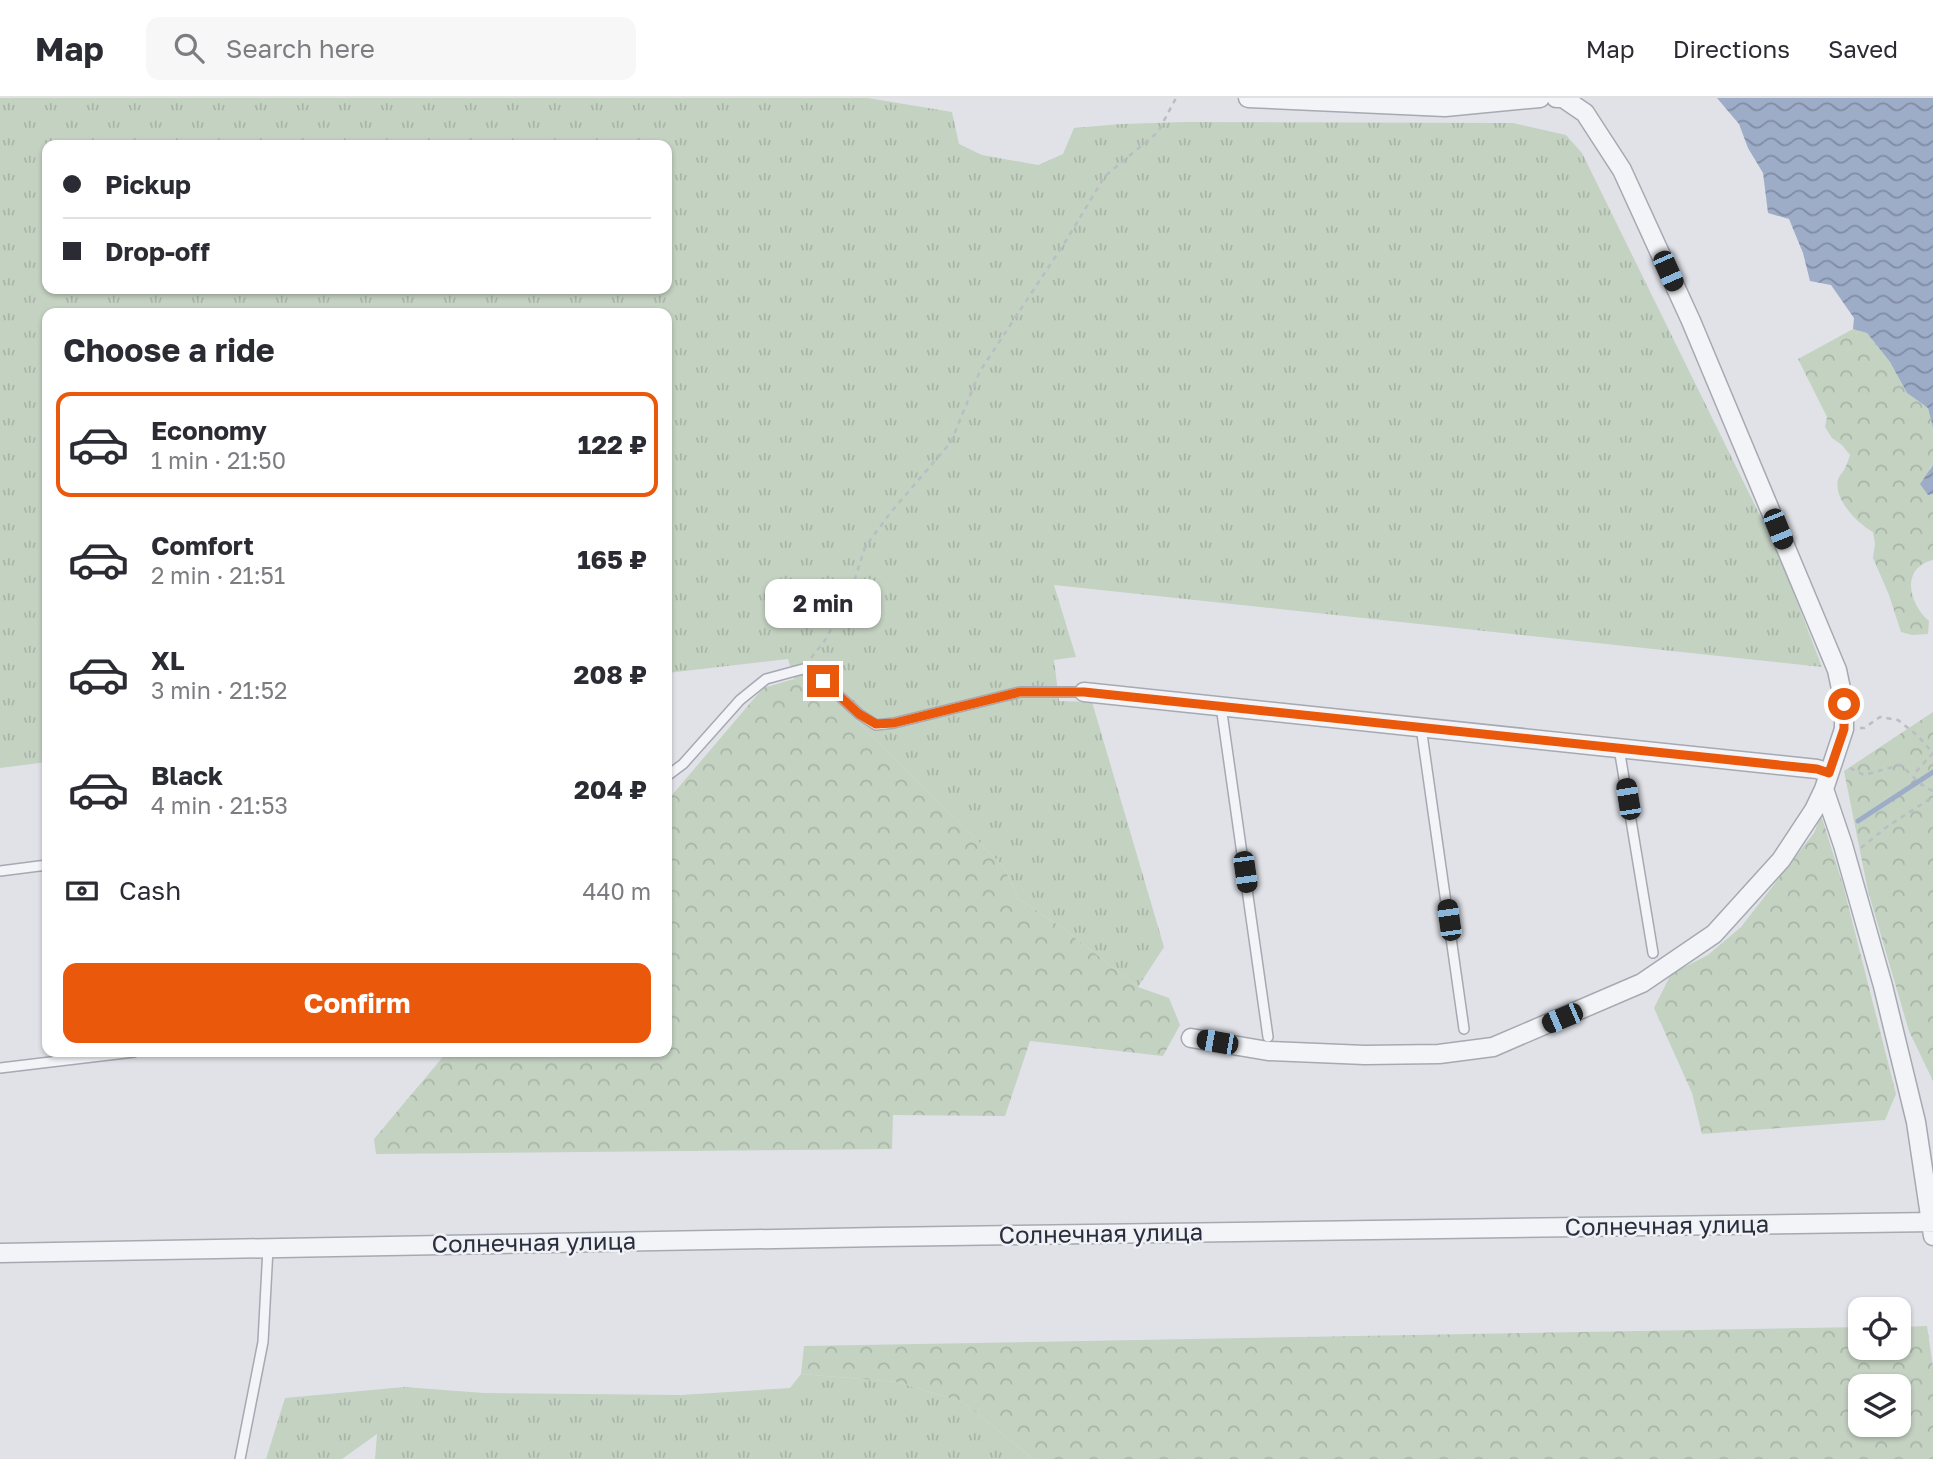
<!DOCTYPE html>
<html lang="en">
<head>
<meta charset="utf-8">
<style>
	body { margin:0; font-family:"Golos Text",sans-serif; background:#f7f7f7; color:#2b2b33; height:100vh; display:flex; flex-direction:column; font-size:26px; white-space:nowrap }
	* { box-sizing:border-box; margin:0 }
	p { font-size:23px; color:#7c7c81 }
	.icon { flex:none; width:38px; height:38px; fill:none; stroke:currentColor; stroke-width:2; stroke-linecap:round; stroke-linejoin:round }
	.map { position:relative; flex:1; overflow:hidden }
	.sheet { position:absolute; left:42px; top:210px; width:630px; height:749px; display:flex; flex-direction:column; background:#fff; border-radius:14px; box-shadow:0 2px 5px #0004 }
	.sheet>* { flex:none }
	.guide { position:absolute; left:42px; top:42px; width:630px; height:154px; border-radius:14px; box-shadow:0 2px 5px #0004; display:grid; align-content:center; height:154px; padding:0 21px; background:#fff }
	.fabs { position:absolute; left:1848px; top:1199px; display:grid; gap:14px }
	.fabs a { display:grid; place-items:center; width:63px; height:63px; border-radius:14px; background:#fff; box-shadow:0 2px 5px #0004; font-size:35px }
	.end { position:absolute; width:32px; height:32px; margin:-16px; border:9px solid #ea580c; background:#fff; box-shadow:0 0 0 4px #fff }
	.from { border-radius:50% }
	.bubble { position:absolute; height:49px; border-radius:14px; background:#fff; box-shadow:0 2px 5px #0004; font-size:23px; font-weight:700; line-height:49px; text-align:center }
	.car { position:absolute; width:21px; height:42px; margin:-21px -10px; border-radius:9px; box-shadow:0 0 5px 2px #0007; background:linear-gradient(#222 24%,#8ab4d8 0 40%,#222 0 76%,#8ab4d8 0 86%,#222 0) }
	.guide b { display:flex; align-items:center; gap:24px; height:66px; font-size:26px }
	.guide b+b { border-top:2px solid #e1e1e2 }
	.guide i { width:18px; height:18px; background:#2b2b33 }
	ul { padding:0; list-style:none }
	li { display:flex; align-items:center; gap:21px; height:105px; margin:0 14px 10px; padding:0 7px; border:4px solid transparent; border-radius:14px }
	li div { flex:1 }
	li b { display:block; font-size:26px }
	li em { font-style:normal; font-weight:700 }
	li.on { border-color:#ea580c }
	li>.icon { width:63px; height:63px; stroke-width:1.5 }
	h2 { padding:0 21px; font-size:32px; line-height:84px }
	.pay { display:flex; align-items:center; gap:18px; height:77px; padding:0 21px; font-size:26px }
	.pay p { margin-inline-start:auto }
	.button { display:flex; gap:14px; margin-top:auto; padding:14px 21px }
	.button a { flex:1; height:80px; border-radius:14px; background:#ea580c; color:#fff; font-size:28px; font-weight:700; line-height:80px; text-align:center }
	header { display:flex; align-items:center; gap:42px; box-sizing:border-box; height:98px; padding:0 35px; background:#fff; border-bottom:2px solid #e1e1e2 }
	header strong { font-size:33px }
	nav { display:flex; gap:38px; margin-inline-start:auto; font-size:24px }
	.search { width:490px; height:63px; background:#f7f7f7; display:flex; align-items:center; gap:18px; box-sizing:border-box; padding:0 24px; border-radius:14px; color:#7c7c81; font-size:26px }
	.map>svg:first-child { display:block }
	.grass { fill:url(#grass-tufts); fill-rule:evenodd }
	.forest { fill:url(#forest-crowns); fill-rule:evenodd }
	.water { fill:url(#water-waves) }
	.lines { fill:none; stroke-linecap:round; stroke-linejoin:round }
	.stream { stroke:#9dacc7; stroke-width:5 }
	.lane-casing { stroke:#a6a9b2; stroke-width:12 }
	.street-casing { stroke:#a6a9b2; stroke-width:21 }
	.path { stroke:#bbbdc3; stroke-width:2.5; stroke-dasharray:5 5; stroke-linecap:butt }
	.lane { stroke:#f3f4f7; stroke-width:9 }
	.street { stroke:#f3f4f7; stroke-width:18 }
	.route { stroke:#ea580c; stroke-width:9 }
	.labels { text-anchor:middle; stroke-width:5; stroke-linejoin:round; paint-order:stroke }
	.street-label { font-size:24px; fill:#2a2f3f; stroke:#f0f2f6 }
</style>
</head>
<body>
<header>
<strong>Map</strong>
<div class="search"><svg class="icon" aria-label="search" viewBox="0 0 24 24"><circle cx="10" cy="10" r="6"/><path d="M15 15l6 6"/></svg>Search here</div>
<nav><a>Map</a><a>Directions</a><a>Saved</a></nav>
</header>
<div class="map">
<svg width="1933" height="1361" viewBox="0 0 1933 1361">
	<defs>
		<pattern id="grass-tufts" width="24" height="20" patternUnits="userSpaceOnUse" patternTransform="scale(1.75)"><rect width="24" height="20" fill="#c4d2c2"/><path d="M3 7l-1-3M5 7V3M7 7l1-3M15 17l-1-3M17 17v-4M19 17l1-3" fill="none" stroke="#a9b5a8"/></pattern>
		<pattern id="forest-crowns" width="20" height="18" patternUnits="userSpaceOnUse" patternTransform="scale(1.75)"><rect width="20" height="18" fill="#c4d2c2"/><path d="M2 6a3 3 0 1 1 6 0M12 15a3 3 0 1 1 6 0" fill="none" stroke="#a9b5a8"/></pattern>
		<pattern id="water-waves" width="16" height="10" patternUnits="userSpaceOnUse" patternTransform="scale(1.75)"><rect width="16" height="10" fill="#9dacc7"/><path d="M0 5q4-4 8 0t8 0" fill="none" stroke="#808ca3"/></pattern>
	</defs>
	<rect width="100%" height="100%" fill="#e0e2e8"/>
	<path class="grass" d="M 0,0 L 868,0 L 952,14 L 959,46 L 982,57 L 1038,67 L 1063,56 L 1074,30 L 1121,26 L 1185,24 L 1513,25 L 1566,37 L 1582,55 L 1778,454 L 1822,569 L 1054,487 L 1076,559 L 1054,562 L 1059,603 L 1092,604 L 1164,849 L 1138,889 L 1065,832 L 1019,801 L 1003,768 L 836,602 L 794,581 L 788,561 L 667,575 L 667,215 L 47,215 L 47,664 L 0,670 ZM 47,47 L 667,47 L 667,191 L 47,191 Z
		M 801,1276 L 897,1284 L 963,1304 L 1033,1361 L 375,1361 L 377,1336 L 342,1361 L 266,1361 L 285,1300 L 404,1289 L 484,1295 L 681,1297 L 790,1290 Z"/>
	<path class="forest" d="M 1853,231 L 1867,235 L 1890,264 L 1907,295 L 1928,310 L 1933,330 L 1933,367 L 1930,370 L 1928,397 L 1933,396 L 1933,462 C 1900,470 1909,506 1929,523 L 1928,536 L 1912,537 L 1901,534 L 1889,497 L 1873,460 L 1875,446 L 1873,434 C 1858,426 1833,401 1838,381 C 1839,378 1842,375 1844,372 C 1847,367 1848,362 1850,357 L 1842,347 L 1832,340 L 1825,329 L 1827,319 L 1798,261 Z
		M 794,581 L 836,602 L 1003,768 L 1019,801 L 1065,832 L 1138,889 L 1169,900 L 1180,927 L 1163,958 L 1030,943 L 1005,1018 L 893,1017 L 892,1051 L 376,1056 L 374,1041 L 447,954 L 667,954 L 667,703 L 763,590 Z
		M 1933,614 L 1933,983 L 1909,933 L 1868,793 L 1844,673 Z
		M 1821,717 L 1843,787 L 1896,996 L 1885,1022 L 1702,1036 L 1692,995 L 1654,910 L 1671,876 L 1708,857 L 1741,829 L 1814,735 Z
		M 1927,1228 L 1933,1269 L 1933,1361 L 1033,1361 L 963,1304 L 897,1284 L 801,1276 L 804,1248 L 1860,1229 L 1860,1250 L 1899,1250 L 1899,1229 ZM 1899,1288 L 1899,1326 L 1860,1326 L 1860,1288 Z"/>
	<path class="water" d="M 1717,0 L 1933,0 L 1933,330 L 1928,310 L 1907,295 L 1890,264 L 1867,235 L 1853,231 L 1854,220 L 1831,187 L 1810,183 L 1803,155 L 1789,121 L 1768,115 L 1763,75 L 1748,50 L 1739,26 Z
		M 1933,367 L 1933,396 L 1928,397 L 1920,386 Z"/>
	<g class="lines">
		<path class="stream" d="M 1858,723 L 1933,674"/>
		<defs>
			<path id="lane" d="M 1221,608 L 1268,939
				M 1421,629 L 1464,931
				M 1619,650 L 1653,855
				M 667,678 L 683,666 L 740,602 L 766,581 L 803,571 L 823,583 L 859,616 L 876,627 L 894,625 L 1020,594 L 1084,594
				M 0,773 L 47,767
				M 0,970 L 134,954
				M 240,1361 L 263,1244 L 268,1150"/>
			<path id="street" d="M 1248,0 L 1445,9 L 1540,0
				M 1556,0 L 1563,0 L 1585,15 L 1622,72 L 1691,223 L 1837,572 L 1844,605 L 1844,631 L 1824,691 L 1843,747 L 1883,888 L 1916,1024 L 1933,1138
				M 1084,594 L 1817,671 L 1829,675
				M 1191,940 L 1268,953 L 1365,957 L 1439,956 L 1493,949 L 1642,885 L 1714,836 L 1781,762 L 1814,712 L 1824,691
				M 0,1155 L 880,1139 L 1933,1124"/>
		</defs>
		<use href="#lane" class="lane-casing"/>
		<use href="#street" class="street-casing"/>
		<path class="path" d="M 811,560 L 826,541 L 852,490 L 865,449 L 891,414 L 951,344 L 980,273 L 1067,141 L 1105,78 L 1158,34 L 1176,0
			M 1860,630 L 1864,630 L 1880,619 L 1898,622 L 1918,638 L 1933,655 L 1913,677
			M 1850,670 L 1864,677 L 1900,667 C 1912,676 1920,688 1933,693
			M 1861,750 L 1888,728 L 1933,699"/>
		<use href="#lane" class="lane"/>
		<use href="#street" class="street"/>
	</g>
	<g class="lines">
		<path class="route" d="M 823,583 L 859,616 L 876,626 L 894,625 L 1020,594 L 1084,594 L 1817,671 L 1829,675 L 1844,631 L 1844,606"/>
	</g>
	<g class="labels">
		<g class="street-label">
			<text transform="translate(1667 1128) rotate(-1)" y="8">Солнечная улица</text>
			<text transform="translate(1101 1136) rotate(-1)" y="8">Солнечная улица</text>
			<text transform="translate(534 1145) rotate(-1)" y="8">Солнечная улица</text>
		</g>
	</g>
</svg>
<div class="fabs">
<a><svg class="icon" aria-label="locate" viewBox="0 0 24 24"><circle cx="12" cy="12" r="6"/><path d="M12 2v4M12 18v4M2 12h4M18 12h4"/></svg></a>
<a><svg class="icon" aria-label="layers" viewBox="0 0 24 24"><path d="M12 4l9 5-9 5-9-5zM3 14l9 5 9-5"/></svg></a>
</div>
<i class="end from" style="left:1844px;top:606px"></i>
<i class="end" style="left:823px;top:583px"></i>
<div class="bubble" style="left:765px;top:481px;width:116px">2 min</div>
<i class="car" style="left:1668px;top:173px;rotate:156deg"></i>
<i class="car" style="left:1778px;top:431px;rotate:158deg"></i>
<i class="car" style="left:1628px;top:701px;rotate:351deg"></i>
<i class="car" style="left:1245px;top:774px;rotate:172deg"></i>
<i class="car" style="left:1449px;top:822px;rotate:352deg"></i>
<i class="car" style="left:1562px;top:920px;rotate:247deg"></i>
<i class="car" style="left:1217px;top:944px;rotate:280deg"></i>
<div class="guide">
<b><i class="from"></i>Pickup</b>
<b><i></i>Drop-off</b>
</div>
<section class="sheet">
<h2>Choose a ride</h2>
<ul>
<li class="on"><svg class="icon" aria-label="car" viewBox="0 0 24 24"><path d="M5 17H2v-5l4-1 3-4h7l3 4 3 1v5h-3M9 17h6M6 11h13"/><circle cx="7" cy="17" r="2"/><circle cx="17" cy="17" r="2"/></svg><div><b>Economy</b><p>1 min · 21:50</p></div><em>122 ₽</em></li>
<li><svg class="icon" aria-label="car" viewBox="0 0 24 24"><path d="M5 17H2v-5l4-1 3-4h7l3 4 3 1v5h-3M9 17h6M6 11h13"/><circle cx="7" cy="17" r="2"/><circle cx="17" cy="17" r="2"/></svg><div><b>Comfort</b><p>2 min · 21:51</p></div><em>165 ₽</em></li>
<li><svg class="icon" aria-label="car" viewBox="0 0 24 24"><path d="M5 17H2v-5l4-1 3-4h7l3 4 3 1v5h-3M9 17h6M6 11h13"/><circle cx="7" cy="17" r="2"/><circle cx="17" cy="17" r="2"/></svg><div><b>XL</b><p>3 min · 21:52</p></div><em>208 ₽</em></li>
<li><svg class="icon" aria-label="car" viewBox="0 0 24 24"><path d="M5 17H2v-5l4-1 3-4h7l3 4 3 1v5h-3M9 17h6M6 11h13"/><circle cx="7" cy="17" r="2"/><circle cx="17" cy="17" r="2"/></svg><div><b>Black</b><p>4 min · 21:53</p></div><em>204 ₽</em></li>
</ul>
<div class="pay"><svg class="icon" aria-label="cash" viewBox="0 0 24 24"><path d="M3 7h18v10H3z"/><circle cx="12" cy="12" r="2"/></svg>Cash<p>440 m</p></div>
<div class="button"><a>Confirm</a></div>
</section>
</div>
</body>
</html>
